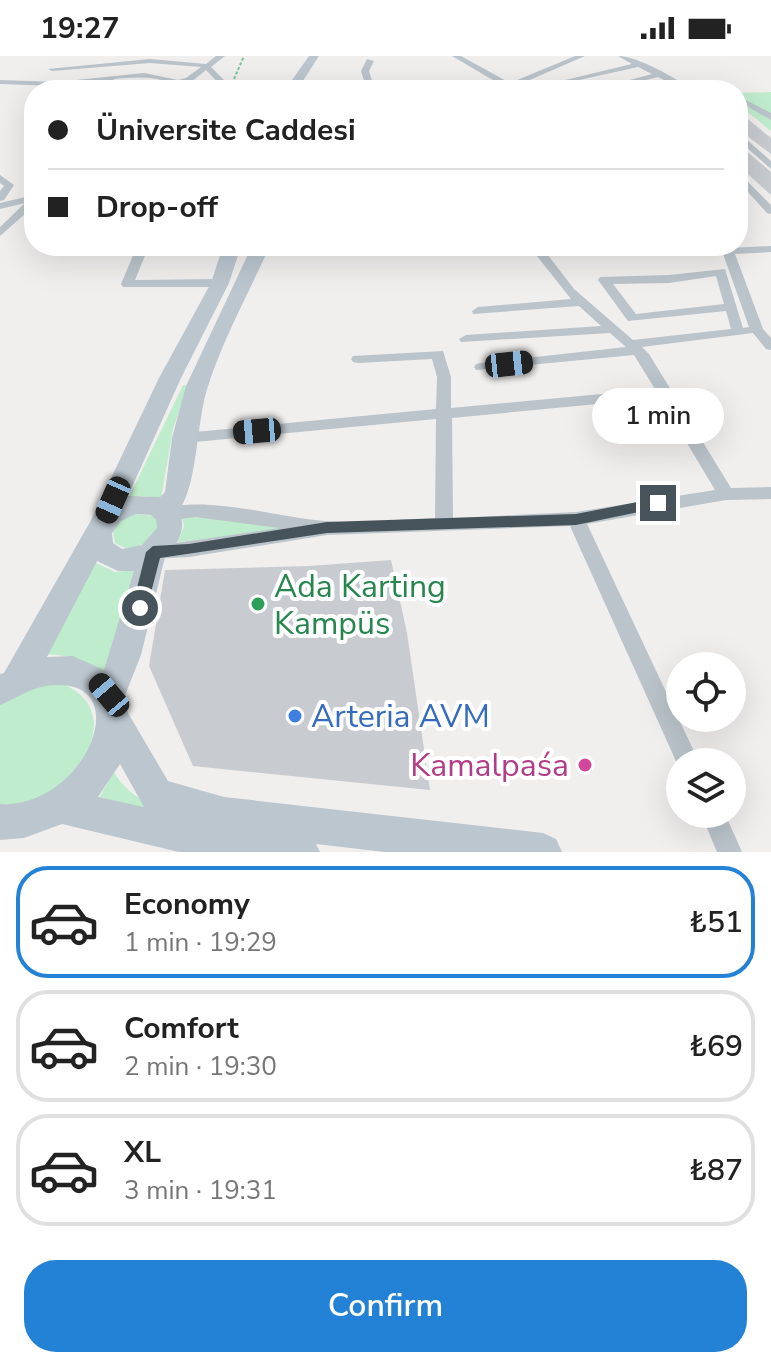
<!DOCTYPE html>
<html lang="en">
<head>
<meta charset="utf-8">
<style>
	body { margin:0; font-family:"Nunito Sans",sans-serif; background:#f6f6f6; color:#222; height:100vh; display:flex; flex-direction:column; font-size:30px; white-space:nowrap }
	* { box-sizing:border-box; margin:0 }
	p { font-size:26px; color:#767676 }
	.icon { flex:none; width:44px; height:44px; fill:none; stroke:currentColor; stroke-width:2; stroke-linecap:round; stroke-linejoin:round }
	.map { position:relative; height:796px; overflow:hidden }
	.panel { display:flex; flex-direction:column; background:#fff; flex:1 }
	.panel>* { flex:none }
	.banner { position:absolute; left:24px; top:24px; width:724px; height:176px; border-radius:32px; box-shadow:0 8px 32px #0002; display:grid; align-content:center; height:176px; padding:0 24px; background:#fff }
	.tools { position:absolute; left:666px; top:596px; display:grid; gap:16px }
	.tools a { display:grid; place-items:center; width:80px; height:80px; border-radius:50%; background:#fff; box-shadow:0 8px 32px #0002; font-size:40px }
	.end { position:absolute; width:36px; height:36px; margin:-18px; border:10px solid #47535a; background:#fff; box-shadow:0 0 0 4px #fff }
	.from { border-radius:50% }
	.bubble { position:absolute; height:56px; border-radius:28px; background:#fff; box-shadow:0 8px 32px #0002; font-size:26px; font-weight:600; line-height:56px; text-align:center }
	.car { position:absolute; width:24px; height:48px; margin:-24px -12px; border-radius:10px; box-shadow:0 0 6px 2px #0007; background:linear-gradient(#222 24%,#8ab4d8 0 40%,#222 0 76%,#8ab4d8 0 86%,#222 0) }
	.banner b { display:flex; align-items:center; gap:28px; height:76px; font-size:30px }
	.banner b+b { border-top:2px solid #e0e0e0 }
	.banner i { width:20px; height:20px; background:#222 }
	ul { padding:14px 0 0; list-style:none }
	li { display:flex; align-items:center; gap:24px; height:112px; margin:0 16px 12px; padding:0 8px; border:4px solid #e0e0e0; border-radius:32px }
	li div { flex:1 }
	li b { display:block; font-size:30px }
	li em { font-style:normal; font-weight:600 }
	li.active { border-color:#2382d6 }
	li>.icon { width:72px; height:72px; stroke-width:1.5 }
	.cta { display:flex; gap:16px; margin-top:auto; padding:16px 24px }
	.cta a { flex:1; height:92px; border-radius:32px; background:#2382d6; color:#fff; font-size:32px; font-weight:600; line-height:92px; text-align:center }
	.status { display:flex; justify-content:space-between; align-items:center; height:56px; padding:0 40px; background:#fff; direction:ltr }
	.status svg { height:22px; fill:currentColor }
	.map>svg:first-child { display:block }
	.green { fill:#bfeccc }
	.building { fill:#c8ccd1 }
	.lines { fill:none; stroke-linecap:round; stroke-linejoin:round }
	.path { stroke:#79c899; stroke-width:2; stroke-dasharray:3 2; stroke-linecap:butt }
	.street { fill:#bac4ca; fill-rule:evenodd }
	.secondary { fill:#bbc6cf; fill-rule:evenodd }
	.route { fill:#47535a }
	.leisure-dot { fill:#2e9e5b; stroke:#fff; stroke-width:3 }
	.shop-dot { fill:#3f7fe0; stroke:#fff; stroke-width:3 }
	.hotel-dot { fill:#d1479c; stroke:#fff; stroke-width:3 }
	.labels { text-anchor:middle; stroke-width:8; stroke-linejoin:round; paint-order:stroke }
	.near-leisure-label { font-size:32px; fill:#27864d; stroke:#fff; text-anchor:start }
	.near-shop-label { font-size:32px; fill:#366cbe; stroke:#fff; text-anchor:start }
	.near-hotel-label { font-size:32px; fill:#b23c85; stroke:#fff; text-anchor:end }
</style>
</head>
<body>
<div class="status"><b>19:27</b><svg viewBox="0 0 49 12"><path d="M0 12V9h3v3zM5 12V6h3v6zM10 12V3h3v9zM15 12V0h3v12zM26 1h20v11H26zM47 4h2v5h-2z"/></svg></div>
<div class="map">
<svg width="771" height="796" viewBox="0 0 771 796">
	<rect width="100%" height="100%" fill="#f1eeee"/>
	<path class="green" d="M 771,36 L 771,75 L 738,48 L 738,37 Z
		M 183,329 L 188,330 L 173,373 L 161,443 L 144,440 L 128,443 Z
		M 134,458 L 154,460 L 159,470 C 149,486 135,500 115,487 L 113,476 L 120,465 Z
		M 182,460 L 307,471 L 178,486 L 184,470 Z
		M 92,505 L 115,516 L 145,513 L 108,618 C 85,605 65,596 38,599 Z
		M 63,628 C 120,653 88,712 49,737 C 33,746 18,748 0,749 L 0,645 L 23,632 Z
		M 114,716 C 129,742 152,749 179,760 L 98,744 Z"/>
	<path class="building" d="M 738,55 L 771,82 L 771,98 L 738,73 Z
		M 738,88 L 771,116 L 771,139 L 738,109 Z
		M 391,504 L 407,577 L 430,734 L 193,710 L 149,610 L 165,514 L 309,510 Z"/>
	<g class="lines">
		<path class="path" d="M 234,23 L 244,0"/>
		<path class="street" d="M 216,0 L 225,0 L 211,11 L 234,34 L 225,34 L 206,14 L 191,26 L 182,27 L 189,34 L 180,34 C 162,18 137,21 113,23 L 137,34 L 126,34 L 105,25 L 57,30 L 0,28 L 0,24 L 57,26 L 144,17 L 178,24 L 186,22 L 201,11 L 150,7 L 52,15 L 48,13 L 150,3 L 206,8 Z
			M 452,0 L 461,0 L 510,27 L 575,0 L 585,0 L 507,34 L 424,34 L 428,32 L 503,30 Z
			M 618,0 C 638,0 677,23 693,34 L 683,34 L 658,21 L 607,34 L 593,34 L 652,18 L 638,11 L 561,28 L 557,26 L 632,8 Z
			M 367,3 L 374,5 L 369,15 L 375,34 L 367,34 L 361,15 Z
			M 738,40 L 771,57 L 771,64 L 738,45 Z
			M 738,76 L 771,105 L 771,113 L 738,84 Z
			M 738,116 L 771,149 L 771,158 L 767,157 L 738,125 Z
			M 0,119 L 14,129 L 4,144 L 0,145 L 0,135 L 4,130 L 0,127 Z
			M 34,139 L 34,150 L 0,180 L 0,171 L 25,147 L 0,153 L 0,147 Z
			M 137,190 L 149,190 L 135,224 L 220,223 L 226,227 L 220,231 L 123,231 L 121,228 Z
			M 529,190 L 541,190 L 574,233 L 633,284 L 731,273 L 726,255 L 628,265 L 598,224 L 600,221 L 669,219 L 725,213 L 743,272 L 749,271 L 722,195 L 728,192 L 771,190 L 771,196 L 735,198 L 763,273 L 771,282 L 771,294 L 766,293 L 753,277 L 642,291 L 649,298 L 731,432 L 771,431 L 771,443 L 726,444 L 587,468 L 699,706 L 680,706 L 680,714 L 570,470 L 327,479 L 189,501 L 153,503 L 147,501 L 144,496 L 147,491 L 280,472 L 195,461 L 167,465 L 161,463 L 158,458 L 161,453 C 207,439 276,461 325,465 C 361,468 399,463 435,462 L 436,363 L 184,387 L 176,382 L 184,377 L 436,353 L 437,321 L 432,303 L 358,307 L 353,306 L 351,303 L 353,300 L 443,295 L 451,321 L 451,352 L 655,333 L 634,299 L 476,314 L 474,311 L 476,308 L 481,307 L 626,291 L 610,277 L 461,286 L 459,283 L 466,279 L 601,270 L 579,250 L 473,258 L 472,255 L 478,251 L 571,243 ZM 716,220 L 724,248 L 636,258 L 613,228 L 669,227 ZM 660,342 L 715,434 L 576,456 L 453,462 L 452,362 Z
			M 701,758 L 725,758 L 742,796 L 717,796 Z"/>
		<path class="secondary" d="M 309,0 L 319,0 L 297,34 L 285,34 Z
			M 223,190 L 241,190 L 229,227 L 181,322 L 128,440 L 160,441 L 165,436 L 172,382 L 186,330 L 252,190 L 270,190 C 249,236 223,283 208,330 C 196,366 198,428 179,454 C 187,472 179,488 165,501 L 141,599 L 124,642 L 128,657 L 168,725 L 224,741 L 543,777 L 556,783 L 562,796 L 385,796 L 316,788 L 320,796 L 179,796 L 62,768 L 24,782 L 0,784 L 0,748 C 87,753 141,616 46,630 C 31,632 15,643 0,649 L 0,618 L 4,617 L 90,466 L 159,322 L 211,227 ZM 136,458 L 151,459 L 156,464 L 157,472 L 142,489 L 122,493 L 113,487 L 112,477 L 121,465 ZM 97,505 L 118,515 L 134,515 L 104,614 L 73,600 L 47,601 ZM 120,708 L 144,751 L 98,741 Z"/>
	</g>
	<path class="route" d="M 658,442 L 665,447 L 663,451 L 576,469 L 327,477 L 160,502 L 146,556 L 140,558 L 132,552 L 146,496 L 153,490 L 189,488 L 327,466 L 576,458 Z"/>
	<circle class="leisure-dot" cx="258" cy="548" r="8"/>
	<circle class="shop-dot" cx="295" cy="660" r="8"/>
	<circle class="hotel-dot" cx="585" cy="709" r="8"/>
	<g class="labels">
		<g class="near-leisure-label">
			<text x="274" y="541">Ada Karting<tspan x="274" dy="37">Kampüs</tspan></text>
		</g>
		<g class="near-shop-label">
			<text x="311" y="671">Arteria AVM</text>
		</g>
		<g class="near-hotel-label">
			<text x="569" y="720">Kamalpaśa</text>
		</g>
	</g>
</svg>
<div class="tools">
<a><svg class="icon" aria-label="locate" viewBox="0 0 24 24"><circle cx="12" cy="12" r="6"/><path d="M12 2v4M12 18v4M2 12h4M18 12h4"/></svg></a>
<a><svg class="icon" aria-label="layers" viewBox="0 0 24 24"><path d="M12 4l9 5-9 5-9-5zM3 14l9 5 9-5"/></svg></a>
</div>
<i class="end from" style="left:140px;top:552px"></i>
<i class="end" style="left:658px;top:447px"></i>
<div class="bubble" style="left:592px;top:332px;width:132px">1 min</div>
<i class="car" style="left:509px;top:308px;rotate:84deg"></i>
<i class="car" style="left:257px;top:375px;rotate:265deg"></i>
<i class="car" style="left:113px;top:444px;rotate:204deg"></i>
<i class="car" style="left:109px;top:639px;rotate:320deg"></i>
<div class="banner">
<b><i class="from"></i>Üniversite Caddesi</b>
<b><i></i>Drop-off</b>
</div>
</div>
<section class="panel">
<ul>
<li class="active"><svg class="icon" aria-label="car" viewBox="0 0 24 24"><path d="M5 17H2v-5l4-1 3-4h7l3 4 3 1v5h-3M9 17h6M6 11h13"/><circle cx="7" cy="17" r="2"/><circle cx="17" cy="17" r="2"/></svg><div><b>Economy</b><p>1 min · 19:29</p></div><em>₺51</em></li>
<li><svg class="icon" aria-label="car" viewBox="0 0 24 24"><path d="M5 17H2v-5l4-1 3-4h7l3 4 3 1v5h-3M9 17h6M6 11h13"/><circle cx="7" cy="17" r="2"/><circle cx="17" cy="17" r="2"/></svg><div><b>Comfort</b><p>2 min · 19:30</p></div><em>₺69</em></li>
<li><svg class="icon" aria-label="car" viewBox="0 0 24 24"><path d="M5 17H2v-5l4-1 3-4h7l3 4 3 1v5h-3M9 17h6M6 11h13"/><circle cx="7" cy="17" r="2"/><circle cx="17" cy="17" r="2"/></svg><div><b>XL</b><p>3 min · 19:31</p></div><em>₺87</em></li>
</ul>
<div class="cta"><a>Confirm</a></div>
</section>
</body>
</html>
